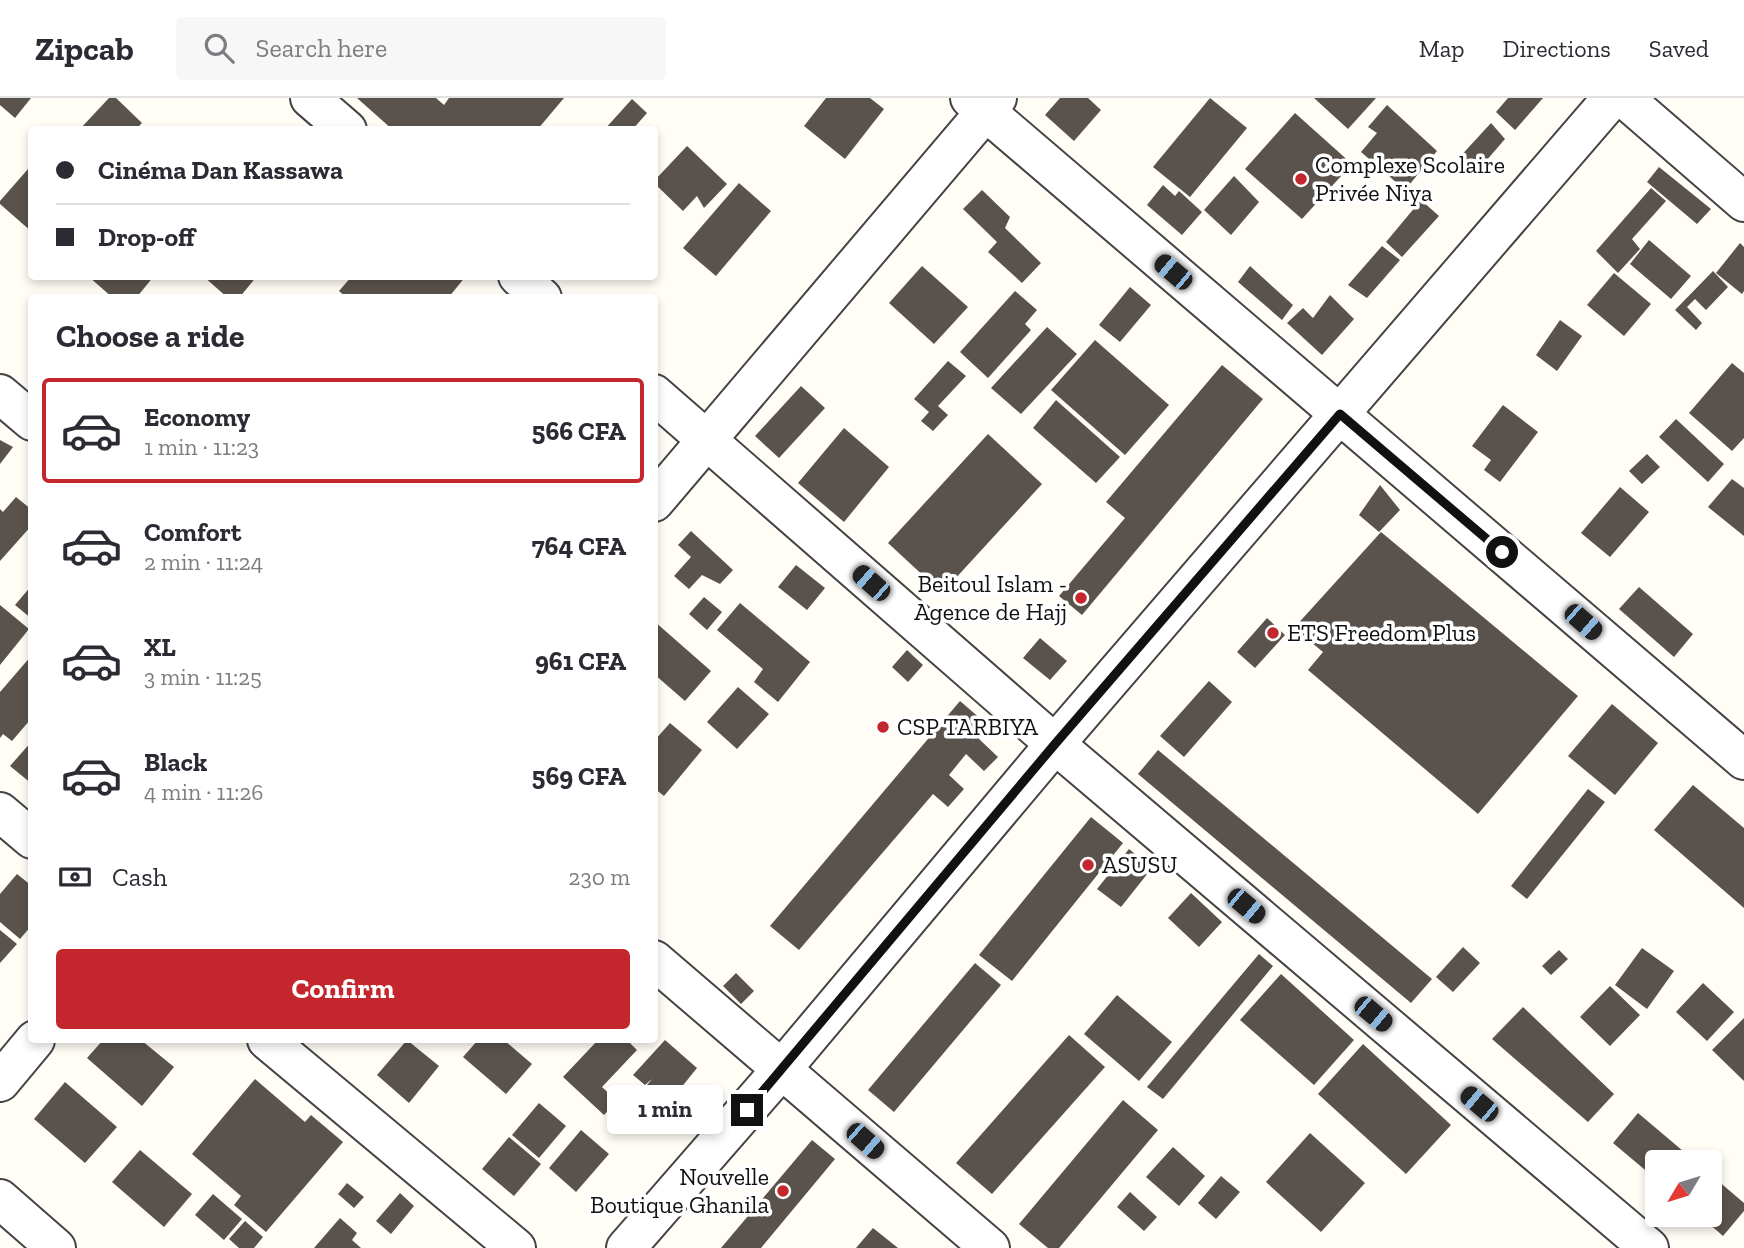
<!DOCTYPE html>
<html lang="en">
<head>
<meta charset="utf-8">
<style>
	body { margin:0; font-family:"Zilla Slab",serif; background:#f7f7f7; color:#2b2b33; height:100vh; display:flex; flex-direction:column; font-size:26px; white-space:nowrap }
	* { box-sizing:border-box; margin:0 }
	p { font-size:23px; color:#7c7c81 }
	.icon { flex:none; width:38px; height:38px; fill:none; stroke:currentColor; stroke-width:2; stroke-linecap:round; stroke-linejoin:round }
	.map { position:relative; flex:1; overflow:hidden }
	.sheet { position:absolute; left:28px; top:196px; width:630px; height:749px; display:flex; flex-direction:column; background:#fff; border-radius:7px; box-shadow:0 4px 10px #0003 }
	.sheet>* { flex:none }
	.banner { position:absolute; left:28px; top:28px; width:630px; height:154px; border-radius:7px; box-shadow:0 4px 10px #0003; display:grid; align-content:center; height:154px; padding:0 28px; background:#fff }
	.needle { width:46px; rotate:232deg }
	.fabs { position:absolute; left:1645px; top:1052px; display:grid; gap:14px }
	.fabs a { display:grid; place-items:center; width:77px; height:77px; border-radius:7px; background:#fff; box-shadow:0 4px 10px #0003; font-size:35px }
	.end { position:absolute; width:32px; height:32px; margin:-16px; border:9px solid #111; background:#fff; box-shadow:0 0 0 4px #fff }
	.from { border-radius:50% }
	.bubble { position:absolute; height:49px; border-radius:7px; background:#fff; box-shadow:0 4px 10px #0003; font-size:23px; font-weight:800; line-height:49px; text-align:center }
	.car { position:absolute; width:21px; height:42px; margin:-21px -10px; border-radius:9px; box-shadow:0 0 5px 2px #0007; background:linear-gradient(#222 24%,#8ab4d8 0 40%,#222 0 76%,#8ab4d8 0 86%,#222 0) }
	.banner b { display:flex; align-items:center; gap:24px; height:66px; font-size:26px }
	.banner b+b { border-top:2px solid #e1e1e2 }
	.banner i { width:18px; height:18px; background:#2b2b33 }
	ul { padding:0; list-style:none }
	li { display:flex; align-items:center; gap:21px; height:105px; margin:0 14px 10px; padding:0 14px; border:4px solid transparent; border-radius:7px }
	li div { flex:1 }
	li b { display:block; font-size:26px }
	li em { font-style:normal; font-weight:800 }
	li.active { border-color:#c4262e }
	li>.icon { width:63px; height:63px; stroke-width:1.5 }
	h2 { padding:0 28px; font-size:32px; line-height:84px }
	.pay { display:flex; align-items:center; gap:18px; height:77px; padding:0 28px; font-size:26px }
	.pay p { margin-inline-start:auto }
	.button { display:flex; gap:14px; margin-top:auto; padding:14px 28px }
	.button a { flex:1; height:80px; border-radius:7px; background:#c4262e; color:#fff; font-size:28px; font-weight:800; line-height:80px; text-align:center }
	header { display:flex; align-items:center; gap:42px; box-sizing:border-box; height:98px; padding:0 35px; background:#fff; border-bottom:2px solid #e1e1e2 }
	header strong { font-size:33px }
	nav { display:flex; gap:38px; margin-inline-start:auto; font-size:24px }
	.search { width:490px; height:63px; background:#f7f7f7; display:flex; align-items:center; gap:18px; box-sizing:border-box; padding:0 24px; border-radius:7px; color:#7c7c81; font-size:26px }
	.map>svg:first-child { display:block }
	.building { fill:#5a524d }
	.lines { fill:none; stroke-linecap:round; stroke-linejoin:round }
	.minor-casing { stroke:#444; stroke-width:42 }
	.minor { stroke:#fff; stroke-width:38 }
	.route { stroke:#111; stroke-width:9 }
	.poi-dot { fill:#c4262e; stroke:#fff; stroke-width:2.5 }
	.labels { text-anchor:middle; stroke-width:7; stroke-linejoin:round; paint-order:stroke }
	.poi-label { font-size:24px; fill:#111; stroke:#fff; text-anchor:start }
</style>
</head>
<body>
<header>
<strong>Zipcab</strong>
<div class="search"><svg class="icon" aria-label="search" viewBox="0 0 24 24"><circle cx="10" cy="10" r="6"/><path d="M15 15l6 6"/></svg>Search here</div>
<nav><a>Map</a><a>Directions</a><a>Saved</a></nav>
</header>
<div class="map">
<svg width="1744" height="1150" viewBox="0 0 1744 1150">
	<rect width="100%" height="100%" fill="#fffdf5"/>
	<path class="building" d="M 0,0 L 31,0 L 15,20 L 0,7 Z
		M 109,0 L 116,0 L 142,25 L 135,32 L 79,32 Z
		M 357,0 L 436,0 L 444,7 L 449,0 L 564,0 L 537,32 L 393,32 Z
		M 826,0 L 870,0 L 884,11 L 845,61 L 804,28 Z
		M 1060,0 L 1088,0 L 1101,12 L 1074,43 L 1045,17 Z
		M 1210,0 L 1247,30 L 1190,99 L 1153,69 Z
		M 1314,0 L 1376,0 L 1348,31 Z
		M 1508,0 L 1543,0 L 1515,32 L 1496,14 Z
		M 632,1 L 647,15 L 632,32 L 604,32 Z
		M 1387,7 L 1437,53 L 1405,92 L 1361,54 L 1377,35 L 1368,29 Z
		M 1295,15 L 1352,66 L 1302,121 L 1245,71 Z
		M 1491,25 L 1505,41 L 1473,78 L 1457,62 Z
		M 687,48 L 727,86 L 704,110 L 697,98 L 683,113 L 654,85 L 654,83 Z
		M 1659,69 L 1711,111 L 1697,126 L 1647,84 Z
		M 28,71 L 32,74 L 32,134 L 0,106 L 0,103 Z
		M 1234,78 L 1259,104 L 1231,137 L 1204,112 Z
		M 739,85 L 771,113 L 716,178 L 683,150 Z
		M 1163,87 L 1175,98 L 1179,93 L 1202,114 L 1182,137 L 1147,107 Z
		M 1651,90 L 1666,103 L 1632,141 L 1640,151 L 1618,175 L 1596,153 Z
		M 982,92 L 1010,119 L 1005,130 L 1041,165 L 1022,185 L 988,154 L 997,144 L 963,111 Z
		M 1421,102 L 1439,118 L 1402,159 L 1386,144 Z
		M 1649,142 L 1691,178 L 1671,201 L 1630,166 Z
		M 1740,145 L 1744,149 L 1744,193 L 1742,196 L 1716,175 Z
		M 1382,148 L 1400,162 L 1367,200 L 1348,187 Z
		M 922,168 L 968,209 L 934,246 L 889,205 Z
		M 1250,168 L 1293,207 L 1282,222 L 1238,184 Z
		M 1713,173 L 1728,189 L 1706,212 L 1695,201 L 1687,209 L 1702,225 L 1696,232 L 1675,212 Z
		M 1614,175 L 1651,206 L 1624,238 L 1587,207 Z
		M 88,178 L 154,178 L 136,200 L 113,200 Z
		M 203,178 L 257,178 L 239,200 L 228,200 Z
		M 352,178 L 466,178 L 448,200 L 347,200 L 339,193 Z
		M 1130,189 L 1151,207 L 1120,244 L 1099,227 Z
		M 1015,193 L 1037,212 L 1025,226 L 1031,232 L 988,280 L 960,254 Z
		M 1330,197 L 1354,221 L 1322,257 L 1287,225 L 1303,210 L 1313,220 Z
		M 1560,222 L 1582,238 L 1557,273 L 1536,257 Z
		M 1047,229 L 1077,256 L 1021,316 L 991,290 Z
		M 1095,242 L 1169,307 L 1125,357 L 1051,292 Z
		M 948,263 L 966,278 L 938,308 L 948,317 L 933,333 L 921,323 L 929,314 L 914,301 Z
		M 1732,265 L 1744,275 L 1744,340 L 1732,353 L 1689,315 Z
		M 1222,267 L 1263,301 L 1082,517 L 1059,498 L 1125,420 L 1106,404 Z
		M 801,288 L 825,310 L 779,360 L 755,338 Z
		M 1056,302 L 1120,359 L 1096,385 L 1033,330 Z
		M 1503,307 L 1538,334 L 1500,384 L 1484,372 L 1491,362 L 1472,348 Z
		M 1676,321 L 1724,366 L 1708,384 L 1659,339 Z
		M 844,330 L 889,369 L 844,424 L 798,385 Z
		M 988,336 L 1042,386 L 942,495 L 888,445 Z
		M 0,342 L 13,349 L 0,366 Z
		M 1647,356 L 1660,369 L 1642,386 L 1629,373 Z
		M 1732,381 L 1744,390 L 1744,438 L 1708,409 Z
		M 1380,387 L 1400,412 L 1379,434 L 1359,417 Z
		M 1620,389 L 1649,414 L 1610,459 L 1581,435 Z
		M 16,399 L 32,412 L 32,427 L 0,463 L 0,411 L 3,414 Z
		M 691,433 L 733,472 L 720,486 L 702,477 L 689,491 L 674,478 L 691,459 L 678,447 Z
		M 1381,434 L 1578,598 L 1478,716 L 1308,572 L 1323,554 L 1294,530 Z
		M 796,467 L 825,490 L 807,512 L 778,489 Z
		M 32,487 L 32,521 L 15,507 Z
		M 1639,489 L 1693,536 L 1674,559 L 1619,511 Z
		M 704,499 L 722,514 L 707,532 L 689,516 Z
		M 740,505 L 810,564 L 778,604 L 754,584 L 763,571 L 717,532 Z
		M 0,507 L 29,531 L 0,567 Z
		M 1267,520 L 1285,537 L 1255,570 L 1237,554 Z
		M 654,523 L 711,573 L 685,603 L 654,576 Z
		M 1040,540 L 1067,563 L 1050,582 L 1023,560 Z
		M 907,552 L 923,567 L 908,584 L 892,569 Z
		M 32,557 L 32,624 L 30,622 L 12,643 L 3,636 L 0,640 L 0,594 Z
		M 1209,583 L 1232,604 L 1184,659 L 1160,638 Z
		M 738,589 L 769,616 L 737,651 L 707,624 Z
		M 960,603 L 989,628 L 979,641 L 998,659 L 984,673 L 966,656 L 949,677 L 964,691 L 948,709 L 933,696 L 799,852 L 770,828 Z
		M 1612,606 L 1658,645 L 1615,697 L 1568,658 Z
		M 670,625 L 702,652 L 664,698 L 654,690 L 654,643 Z
		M 32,643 L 32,686 L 10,668 Z
		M 1158,652 L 1432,881 L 1411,905 L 1138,676 Z
		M 1693,687 L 1744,730 L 1744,810 L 1654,732 Z
		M 1588,691 L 1605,704 L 1527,801 L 1511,788 Z
		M 1091,719 L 1123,745 L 1012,883 L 979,857 Z
		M 1129,751 L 1152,770 L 1121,809 L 1097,791 Z
		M 17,776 L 32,788 L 32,827 L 20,841 L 0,824 L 0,796 Z
		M 1191,795 L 1222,824 L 1199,849 L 1168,820 Z
		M 0,832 L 17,846 L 0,865 Z
		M 1463,849 L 1480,865 L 1453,894 L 1436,879 Z
		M 1642,850 L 1674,873 L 1647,911 L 1615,887 Z
		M 1559,852 L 1568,861 L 1551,877 L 1542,868 Z
		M 1259,856 L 1273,868 L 1163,1001 L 1147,989 Z
		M 975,865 L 1001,887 L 894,1014 L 868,992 Z
		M 736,875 L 754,893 L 741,906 L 723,888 Z
		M 1281,876 L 1354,942 L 1314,987 L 1240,922 Z
		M 1703,885 L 1734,914 L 1707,943 L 1676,914 Z
		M 1610,888 L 1640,917 L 1610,948 L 1580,919 Z
		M 1117,897 L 1172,944 L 1139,983 L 1084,936 Z
		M 1523,909 L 1614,996 L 1588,1024 L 1492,941 Z
		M 1744,920 L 1744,983 L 1712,952 Z
		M 1069,937 L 1105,969 L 992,1096 L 956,1065 Z
		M 103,942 L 141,942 L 174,969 L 142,1008 L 87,960 Z
		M 407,942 L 439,968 L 409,1005 L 377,977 Z
		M 478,942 L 504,942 L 532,966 L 506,996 L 463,959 Z
		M 598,942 L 627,942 L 637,952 L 602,989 L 617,1003 L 604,1017 L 563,979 Z
		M 665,942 L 697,970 L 680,991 L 661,1017 L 638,998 L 652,981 L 645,987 L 633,977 Z
		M 1363,946 L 1451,1027 L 1406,1076 L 1318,996 Z
		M 255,981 L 305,1024 L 311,1017 L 343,1044 L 266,1134 L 234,1107 L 241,1098 L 192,1056 Z
		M 65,984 L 117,1029 L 85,1065 L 34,1021 Z
		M 1123,1002 L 1158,1032 L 1059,1150 L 1048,1150 L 1019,1126 Z
		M 539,1005 L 566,1028 L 539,1060 L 512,1037 Z
		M 1638,1015 L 1696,1064 L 1657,1064 L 1657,1082 L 1613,1045 Z
		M 581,1032 L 609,1056 L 576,1094 L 549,1070 Z
		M 1310,1035 L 1365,1085 L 1321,1134 L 1266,1084 Z
		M 509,1039 L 541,1066 L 514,1098 L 482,1071 Z
		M 812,1042 L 835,1061 L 761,1150 L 721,1150 Z
		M 1173,1049 L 1205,1078 L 1179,1108 L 1146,1079 Z
		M 140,1052 L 192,1096 L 164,1129 L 112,1084 Z
		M 1710,1076 L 1744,1105 L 1744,1113 L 1723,1138 L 1698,1116 L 1710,1116 Z
		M 1221,1078 L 1240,1094 L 1216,1121 L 1198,1105 Z
		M 347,1085 L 364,1099 L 354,1110 L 338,1096 Z
		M 1130,1094 L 1157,1119 L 1144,1133 L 1117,1109 Z
		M 400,1095 L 414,1108 L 391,1136 L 376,1123 Z
		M 213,1096 L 242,1121 L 224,1142 L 195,1117 Z
		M 340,1120 L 357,1135 L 352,1142 L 361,1150 L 314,1150 Z
		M 245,1123 L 263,1139 L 254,1150 L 239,1150 L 229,1141 Z
		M 873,1130 L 898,1150 L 856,1150 Z"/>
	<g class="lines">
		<defs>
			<path id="minor" d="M 310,0 L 347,32
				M 970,0 L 1744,662
				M 1624,0 L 1744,104
				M 518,178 L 542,200
				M 0,296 L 32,323
				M 654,296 L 1055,646 L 1649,1150
				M 654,404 L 997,0
				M 0,714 L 32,741
				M 654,862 L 990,1150
				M 267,942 L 516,1150
				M 0,984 L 35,942
				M 0,1101 L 56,1150
				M 626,1150 L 781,972 L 1055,646 L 1612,0"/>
		</defs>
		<use href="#minor" class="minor-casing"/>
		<use href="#minor" class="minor"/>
	</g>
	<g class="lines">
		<path class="route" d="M 747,1012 L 1055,646 L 1340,316 L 1502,454"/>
	</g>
	<g class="poi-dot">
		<circle cx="1301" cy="81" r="7"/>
		<circle cx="1081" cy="500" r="7"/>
		<circle cx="1273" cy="535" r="7"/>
		<circle cx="883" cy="629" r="7"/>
		<circle cx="1088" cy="767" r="7"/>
		<circle cx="783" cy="1093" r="7"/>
	</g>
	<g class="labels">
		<g class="poi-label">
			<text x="1315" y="75">Complexe Scolaire<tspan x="1315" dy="28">Privée Niya</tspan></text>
			<text x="1067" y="494" text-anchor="end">Beitoul Islam -<tspan x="1067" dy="28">Agence de Hajj</tspan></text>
			<text x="1287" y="543">ETS Freedom Plus</text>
			<text x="897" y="637">CSP TARBIYA</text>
			<text x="1102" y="775">ASUSU</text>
			<text x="769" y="1087" text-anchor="end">Nouvelle<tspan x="769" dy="28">Boutique Ghanila</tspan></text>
		</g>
	</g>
</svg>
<div class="fabs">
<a><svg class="needle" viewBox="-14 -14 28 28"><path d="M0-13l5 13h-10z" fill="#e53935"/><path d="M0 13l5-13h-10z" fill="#7c7c81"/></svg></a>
</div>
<i class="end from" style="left:1502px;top:454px"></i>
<i class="end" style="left:747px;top:1012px"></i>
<div class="bubble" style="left:607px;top:987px;width:116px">1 min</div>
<i class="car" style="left:1173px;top:174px;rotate:310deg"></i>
<i class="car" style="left:871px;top:485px;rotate:311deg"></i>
<i class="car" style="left:1583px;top:524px;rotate:131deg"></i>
<i class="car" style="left:1246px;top:808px;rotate:130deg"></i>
<i class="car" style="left:1373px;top:916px;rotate:130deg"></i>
<i class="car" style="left:1479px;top:1006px;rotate:310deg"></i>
<i class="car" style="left:865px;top:1043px;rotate:131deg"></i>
<div class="banner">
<b><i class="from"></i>Cinéma Dan Kassawa</b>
<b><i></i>Drop-off</b>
</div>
<section class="sheet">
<h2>Choose a ride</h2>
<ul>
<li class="active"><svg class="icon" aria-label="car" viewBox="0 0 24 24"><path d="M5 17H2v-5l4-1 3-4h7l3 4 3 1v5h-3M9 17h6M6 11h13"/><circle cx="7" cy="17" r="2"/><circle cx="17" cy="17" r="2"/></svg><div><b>Economy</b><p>1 min · 11:23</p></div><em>566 CFA</em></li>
<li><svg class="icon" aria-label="car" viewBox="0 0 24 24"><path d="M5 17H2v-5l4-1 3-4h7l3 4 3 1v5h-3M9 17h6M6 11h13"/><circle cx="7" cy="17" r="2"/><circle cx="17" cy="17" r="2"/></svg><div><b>Comfort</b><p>2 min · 11:24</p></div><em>764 CFA</em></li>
<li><svg class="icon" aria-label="car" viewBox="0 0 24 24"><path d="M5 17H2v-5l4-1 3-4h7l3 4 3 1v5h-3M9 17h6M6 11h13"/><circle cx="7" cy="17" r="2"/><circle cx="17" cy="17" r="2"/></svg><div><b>XL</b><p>3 min · 11:25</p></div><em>961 CFA</em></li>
<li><svg class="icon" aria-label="car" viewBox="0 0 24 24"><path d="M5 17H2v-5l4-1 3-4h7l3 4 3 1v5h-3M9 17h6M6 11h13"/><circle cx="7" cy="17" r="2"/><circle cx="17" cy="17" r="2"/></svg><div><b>Black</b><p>4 min · 11:26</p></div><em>569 CFA</em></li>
</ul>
<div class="pay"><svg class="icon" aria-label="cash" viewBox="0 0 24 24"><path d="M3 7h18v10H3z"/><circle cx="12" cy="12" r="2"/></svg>Cash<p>230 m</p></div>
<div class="button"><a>Confirm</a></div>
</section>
</div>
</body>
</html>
